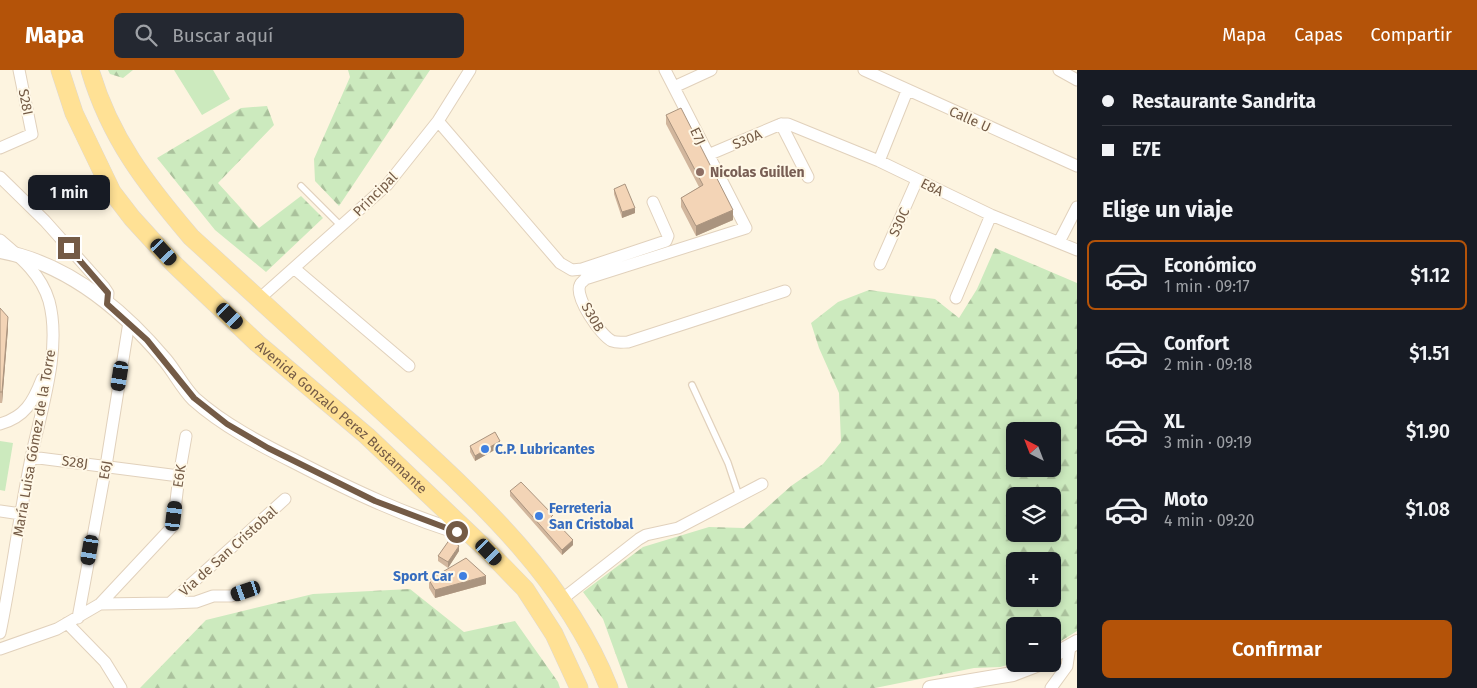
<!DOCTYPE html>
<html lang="es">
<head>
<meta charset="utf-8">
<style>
	body { margin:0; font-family:"Fira Sans",sans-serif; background:#242831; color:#f1f3f6; height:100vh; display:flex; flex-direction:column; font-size:19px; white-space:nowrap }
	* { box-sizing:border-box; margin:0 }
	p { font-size:16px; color:#9ea1a6 }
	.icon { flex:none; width:28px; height:28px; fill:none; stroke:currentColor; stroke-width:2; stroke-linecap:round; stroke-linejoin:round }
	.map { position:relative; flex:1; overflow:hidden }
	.drawer { display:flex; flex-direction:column; background:#171b24; width:400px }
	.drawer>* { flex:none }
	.hud { display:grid; align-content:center; height:110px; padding:0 25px; background:#171b24 }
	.needle { width:32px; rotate:318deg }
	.fabs { position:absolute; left:1006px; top:352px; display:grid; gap:10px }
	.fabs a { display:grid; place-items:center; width:55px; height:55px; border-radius:8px; background:#171b24; box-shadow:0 2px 8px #0003; font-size:25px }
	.end { position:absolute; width:22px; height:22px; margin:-11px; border:6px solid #745b46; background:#fff; box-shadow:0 0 0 2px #fff }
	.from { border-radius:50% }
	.bubble { position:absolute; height:35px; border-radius:8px; background:#171b24; box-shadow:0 2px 8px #0003; font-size:16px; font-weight:600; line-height:35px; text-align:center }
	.car { position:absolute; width:15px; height:30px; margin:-15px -8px; border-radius:6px; box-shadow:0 0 4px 1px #0007; background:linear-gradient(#222 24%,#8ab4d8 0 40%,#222 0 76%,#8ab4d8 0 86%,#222 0) }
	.hud b { display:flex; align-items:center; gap:18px; height:48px; font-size:19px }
	.hud b+b { border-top:1px solid #363941 }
	.hud i { width:12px; height:12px; background:#f1f3f6 }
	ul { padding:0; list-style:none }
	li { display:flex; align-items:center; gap:15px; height:70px; margin:0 10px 8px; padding:0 15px; border:2px solid transparent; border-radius:8px }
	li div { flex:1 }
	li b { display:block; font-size:19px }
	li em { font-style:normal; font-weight:600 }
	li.current { border-color:#b45309 }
	li>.icon { width:45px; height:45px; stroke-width:1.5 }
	h2 { padding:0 25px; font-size:22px; line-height:60px }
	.action { display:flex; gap:10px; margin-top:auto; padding:10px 25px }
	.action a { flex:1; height:58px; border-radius:8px; background:#b45309; color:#fff; font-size:20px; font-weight:600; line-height:58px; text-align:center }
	header { display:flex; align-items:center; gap:30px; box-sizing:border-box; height:70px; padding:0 25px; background:#b45309; color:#fff }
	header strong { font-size:24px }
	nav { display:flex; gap:28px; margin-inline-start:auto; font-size:18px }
	.search { width:350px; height:45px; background:#242831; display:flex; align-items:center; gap:12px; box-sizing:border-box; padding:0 18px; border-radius:8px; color:#9ea1a6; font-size:19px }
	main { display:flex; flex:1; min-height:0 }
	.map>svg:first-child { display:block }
	.green { fill:#cceabe }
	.forest { fill:url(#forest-firs); fill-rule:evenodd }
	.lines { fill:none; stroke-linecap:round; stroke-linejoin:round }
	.service-casing { stroke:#e1d1bc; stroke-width:8 }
	.minor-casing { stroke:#e1d1bc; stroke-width:13 }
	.tertiary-casing { stroke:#e1d1bc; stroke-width:16 }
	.primary-casing { stroke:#ded8d3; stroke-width:19 }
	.service { stroke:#fff; stroke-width:5.5 }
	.minor { stroke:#fff; stroke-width:11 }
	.tertiary { stroke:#fff; stroke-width:14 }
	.primary { stroke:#ffe195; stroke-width:18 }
	.wall { fill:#d1b69d }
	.shaded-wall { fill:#aa947f }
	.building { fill:#f3d4b6; stroke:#aa947f }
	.route { stroke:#745b46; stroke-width:6 }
	.education-dot { fill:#8d6e63; stroke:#fff8e7; stroke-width:2 }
	.shop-dot { fill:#3f7fe0; stroke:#fff8e7; stroke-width:2 }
	.labels { text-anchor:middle; stroke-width:4; stroke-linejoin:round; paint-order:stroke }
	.street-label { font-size:14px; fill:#745b46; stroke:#fff8e7 }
	.education-label { font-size:14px; font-weight:bold; fill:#785e54; stroke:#fff8e7; text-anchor:start }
	.shop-label { font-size:14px; font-weight:bold; fill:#366cbe; stroke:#fff8e7; text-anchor:start }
</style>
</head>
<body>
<header>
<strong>Mapa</strong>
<div class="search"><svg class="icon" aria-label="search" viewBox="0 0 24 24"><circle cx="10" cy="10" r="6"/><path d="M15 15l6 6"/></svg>Buscar aquí</div>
<nav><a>Mapa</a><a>Capas</a><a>Compartir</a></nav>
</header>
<main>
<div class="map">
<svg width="1077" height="618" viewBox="0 0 1077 618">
	<defs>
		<pattern id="forest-firs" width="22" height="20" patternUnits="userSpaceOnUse" patternTransform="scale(1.25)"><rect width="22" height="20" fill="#cceabe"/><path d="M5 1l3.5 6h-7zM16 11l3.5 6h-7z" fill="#aac19c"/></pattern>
	</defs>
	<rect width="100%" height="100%" fill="#fdf4e0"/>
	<path class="green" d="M 174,0 L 213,0 L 230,29 L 202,45 Z
		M 0,371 L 13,373 L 5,421 L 0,420 Z"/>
	<path class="forest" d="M 108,0 L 133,0 L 123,8 L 110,4 Z
		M 348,0 L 430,0 L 339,136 L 315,111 L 314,89 L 350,7 Z
		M 267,36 L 274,55 L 218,113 L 259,158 L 301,126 L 323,148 L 266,202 L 215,160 L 157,88 L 241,38 Z
		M 995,178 L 1077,213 L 1077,561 L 1053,576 L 1052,556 L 1015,556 L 1015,593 L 1000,597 L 974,598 L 875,618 L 628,618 L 603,549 L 583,522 L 643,477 L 709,457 L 744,458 L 791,416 L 823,394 L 841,372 L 839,323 L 819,278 L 811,253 L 838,232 L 869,220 L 935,229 L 959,248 L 977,219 ZM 1015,361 L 1052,361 L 1052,399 L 1015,399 ZM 1015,426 L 1052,426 L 1052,464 L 1015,464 ZM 1052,491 L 1052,529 L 1015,529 L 1015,491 Z
		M 410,519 L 464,562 L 515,551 L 558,612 L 560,618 L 140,618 L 206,550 L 313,524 Z"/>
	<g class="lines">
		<defs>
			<path id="service" d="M 301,116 L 342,157
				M 692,315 L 728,393 L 739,426"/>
			<path id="minor" d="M 665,0 L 746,158 L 585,209 C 584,211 581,212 580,215 C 574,227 601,266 612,271 C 617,273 622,272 628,272 L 785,221
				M 864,0 L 1077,96
				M 1059,0 L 1077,10
				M 674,17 L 711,0
				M 438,51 L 560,193 L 572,200 L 582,199 L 666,171 L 668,166 L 653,132
				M 781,54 L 808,107
				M 0,78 L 32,64 L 19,0
				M 708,85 L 781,54 L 788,54 L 879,91 L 991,145 L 1077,180
				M 879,91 L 907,21
				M 0,107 L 45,151 L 104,217 L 108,223 L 107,234
				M 0,170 C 20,187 41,204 49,231 C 62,279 41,340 31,388 C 19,446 12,505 0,563
				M 1059,172 L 1077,137
				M 880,194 L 917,110
				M 295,199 L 409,296
				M 956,228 L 991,145
				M 259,229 L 387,115 L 438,51 L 470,0
				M 0,354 C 25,347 33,332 42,309
				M 31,387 L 179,406
				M 0,441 L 21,444
				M 561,530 L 639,469 L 646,465 L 678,458 L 762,414
				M 170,533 L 196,532 L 213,526 L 231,526 L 246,521
				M 100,534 L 173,456 L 179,406 L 186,366
				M 78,548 L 106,396 L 129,252
				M 67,553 L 105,592 L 121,618
				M 0,579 L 57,559 L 100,534 L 170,533 L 285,429
				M 1051,618 L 1067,596 L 1070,576"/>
			<path id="tertiary" d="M 0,181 C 66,193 122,239 165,290 C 175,302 183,318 194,329 C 223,355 260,374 294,391 C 352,421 409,448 472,466
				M 1052,586 L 1077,572
				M 930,618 L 1013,604 L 1039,594"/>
			<g id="primary">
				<path id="s1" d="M 60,0 L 74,43 L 112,122 L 132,148 L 174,194 L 257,273 L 367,366 L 489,482 L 525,519 L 554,564 L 579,618"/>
				<path d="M 90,0 C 110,68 146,114 191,167 C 256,227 322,286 387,346 C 473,425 565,506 609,618"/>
			</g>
		</defs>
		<use href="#service" class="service-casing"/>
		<use href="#minor" class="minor-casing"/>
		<use href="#tertiary" class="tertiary-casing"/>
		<use href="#primary" class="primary-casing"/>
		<use href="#service" class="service"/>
		<use href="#minor" class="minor"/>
		<use href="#tertiary" class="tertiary"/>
		<use href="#primary" class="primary"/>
	</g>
	<path class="wall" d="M 666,45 L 733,150 L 696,166 L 681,137 L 681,128 L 699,117 L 666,54 Z
		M 614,119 L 635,143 L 622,148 L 614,124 Z
		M 0,238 L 8,258 L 2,333 L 0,333 Z
		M 470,376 L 500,377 L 475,391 L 470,382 Z
		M 510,421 L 553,449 L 573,475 L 562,485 L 510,426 Z
		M 459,481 L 448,498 L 438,491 L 438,486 Z
		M 429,510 L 486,514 L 435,528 L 429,518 Z"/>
	<path class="shaded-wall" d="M 635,138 L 635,143 L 622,148 L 622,142 Z
		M 733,140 L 733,150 L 696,166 L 696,156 Z
		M 8,247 L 8,258 L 2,333 L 2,322 Z
		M 500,371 L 500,377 L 475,391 L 475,386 Z
		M 573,470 L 573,475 L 562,485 L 562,480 Z
		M 459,476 L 459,481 L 448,498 L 448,492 Z
		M 486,506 L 486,514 L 435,528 L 435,520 Z"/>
	<path class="building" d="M 681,38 L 733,140 L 696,156 L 681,128 L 703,115 L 666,45 Z
		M 625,114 L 635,138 L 622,142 L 614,119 Z
		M 0,238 L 8,247 L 2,322 L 0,322 Z
		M 495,362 L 500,371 L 475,386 L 470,376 Z
		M 521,412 L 553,445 L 551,447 L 573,470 L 562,480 L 510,421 Z
		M 450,469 L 459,476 L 448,492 L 438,486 Z
		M 466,488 L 486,506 L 435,520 L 429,510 Z"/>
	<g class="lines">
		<path class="route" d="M 69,178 L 108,223 L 107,234 L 147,270 L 194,328 L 227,354 L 268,378 L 375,431 L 457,462"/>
	</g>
	<circle class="education-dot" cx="700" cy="102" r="5"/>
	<g class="shop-dot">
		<circle cx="485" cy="379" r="5"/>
		<circle cx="539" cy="446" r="5"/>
		<circle cx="463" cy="506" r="5"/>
	</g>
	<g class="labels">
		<g class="street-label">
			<text transform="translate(26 32) rotate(79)" y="5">S28I</text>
			<text transform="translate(970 49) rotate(24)" y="5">Calle U</text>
			<text transform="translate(698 66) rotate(64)" y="5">E7J</text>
			<text transform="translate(747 69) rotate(-23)" y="5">S30A</text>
			<text transform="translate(932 117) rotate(26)" y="5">E8A</text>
			<text transform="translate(375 124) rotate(-45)" y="5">Principal</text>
			<text transform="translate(899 152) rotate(-66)" y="5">S30C</text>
			<text transform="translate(593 247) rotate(60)" y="5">S30B</text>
			<text dy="5" stroke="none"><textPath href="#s1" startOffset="455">Avenida Gonzalo Perez Bustamante</textPath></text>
			<text transform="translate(34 373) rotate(-80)" y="5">María Luisa Gómez de la Torre</text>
			<text transform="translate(75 392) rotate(7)" y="5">S28J</text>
			<text transform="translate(105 400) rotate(-80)" y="5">E6J</text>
			<text transform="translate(179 406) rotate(-81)" y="5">E6K</text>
			<text transform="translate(228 481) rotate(-42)" y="5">Via de San Cristobal</text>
		</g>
		<g class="education-label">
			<text x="710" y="107">Nicolas Guillen</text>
		</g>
		<g class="shop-label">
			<text x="495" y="384">C.P. Lubricantes</text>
			<text x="549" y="443">Ferreteria<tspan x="549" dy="16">San Cristobal</tspan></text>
			<text x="453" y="511" text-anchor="end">Sport Car</text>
		</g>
	</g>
</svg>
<div class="fabs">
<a><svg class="needle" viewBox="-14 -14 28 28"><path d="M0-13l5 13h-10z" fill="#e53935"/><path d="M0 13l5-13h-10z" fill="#9ea1a6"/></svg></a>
<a><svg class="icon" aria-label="layers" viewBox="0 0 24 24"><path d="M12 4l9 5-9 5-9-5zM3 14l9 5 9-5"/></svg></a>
<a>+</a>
<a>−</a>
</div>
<i class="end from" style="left:457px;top:462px"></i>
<i class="end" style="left:69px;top:178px"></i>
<div class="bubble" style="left:28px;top:105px;width:82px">1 min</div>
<i class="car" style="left:164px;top:182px;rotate:137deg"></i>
<i class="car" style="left:230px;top:246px;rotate:134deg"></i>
<i class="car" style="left:120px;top:306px;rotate:189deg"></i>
<i class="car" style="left:174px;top:446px;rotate:7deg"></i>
<i class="car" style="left:90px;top:480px;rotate:190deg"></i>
<i class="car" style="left:489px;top:482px;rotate:136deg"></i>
<i class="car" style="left:246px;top:521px;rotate:251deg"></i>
</div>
<section class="drawer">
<div class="hud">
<b><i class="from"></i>Restaurante Sandrita</b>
<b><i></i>E7E</b>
</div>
<h2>Elige un viaje</h2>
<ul>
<li class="current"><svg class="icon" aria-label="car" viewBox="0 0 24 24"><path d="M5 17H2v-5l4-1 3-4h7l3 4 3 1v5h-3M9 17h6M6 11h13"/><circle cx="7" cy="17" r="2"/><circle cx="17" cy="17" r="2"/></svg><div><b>Económico</b><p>1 min · 09:17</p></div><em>$1.12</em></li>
<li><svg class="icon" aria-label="car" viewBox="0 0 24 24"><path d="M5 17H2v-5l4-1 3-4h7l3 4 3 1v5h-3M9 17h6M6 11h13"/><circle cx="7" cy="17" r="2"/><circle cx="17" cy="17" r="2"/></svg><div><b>Confort</b><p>2 min · 09:18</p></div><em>$1.51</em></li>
<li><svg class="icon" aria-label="car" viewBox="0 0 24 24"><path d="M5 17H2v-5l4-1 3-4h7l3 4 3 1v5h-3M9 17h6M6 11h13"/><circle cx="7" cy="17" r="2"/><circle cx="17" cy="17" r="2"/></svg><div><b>XL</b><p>3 min · 09:19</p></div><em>$1.90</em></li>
<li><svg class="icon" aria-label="car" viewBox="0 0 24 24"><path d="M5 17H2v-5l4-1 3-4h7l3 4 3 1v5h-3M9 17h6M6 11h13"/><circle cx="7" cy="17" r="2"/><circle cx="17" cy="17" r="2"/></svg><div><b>Moto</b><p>4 min · 09:20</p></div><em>$1.08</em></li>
</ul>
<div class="action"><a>Confirmar</a></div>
</section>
</main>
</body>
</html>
